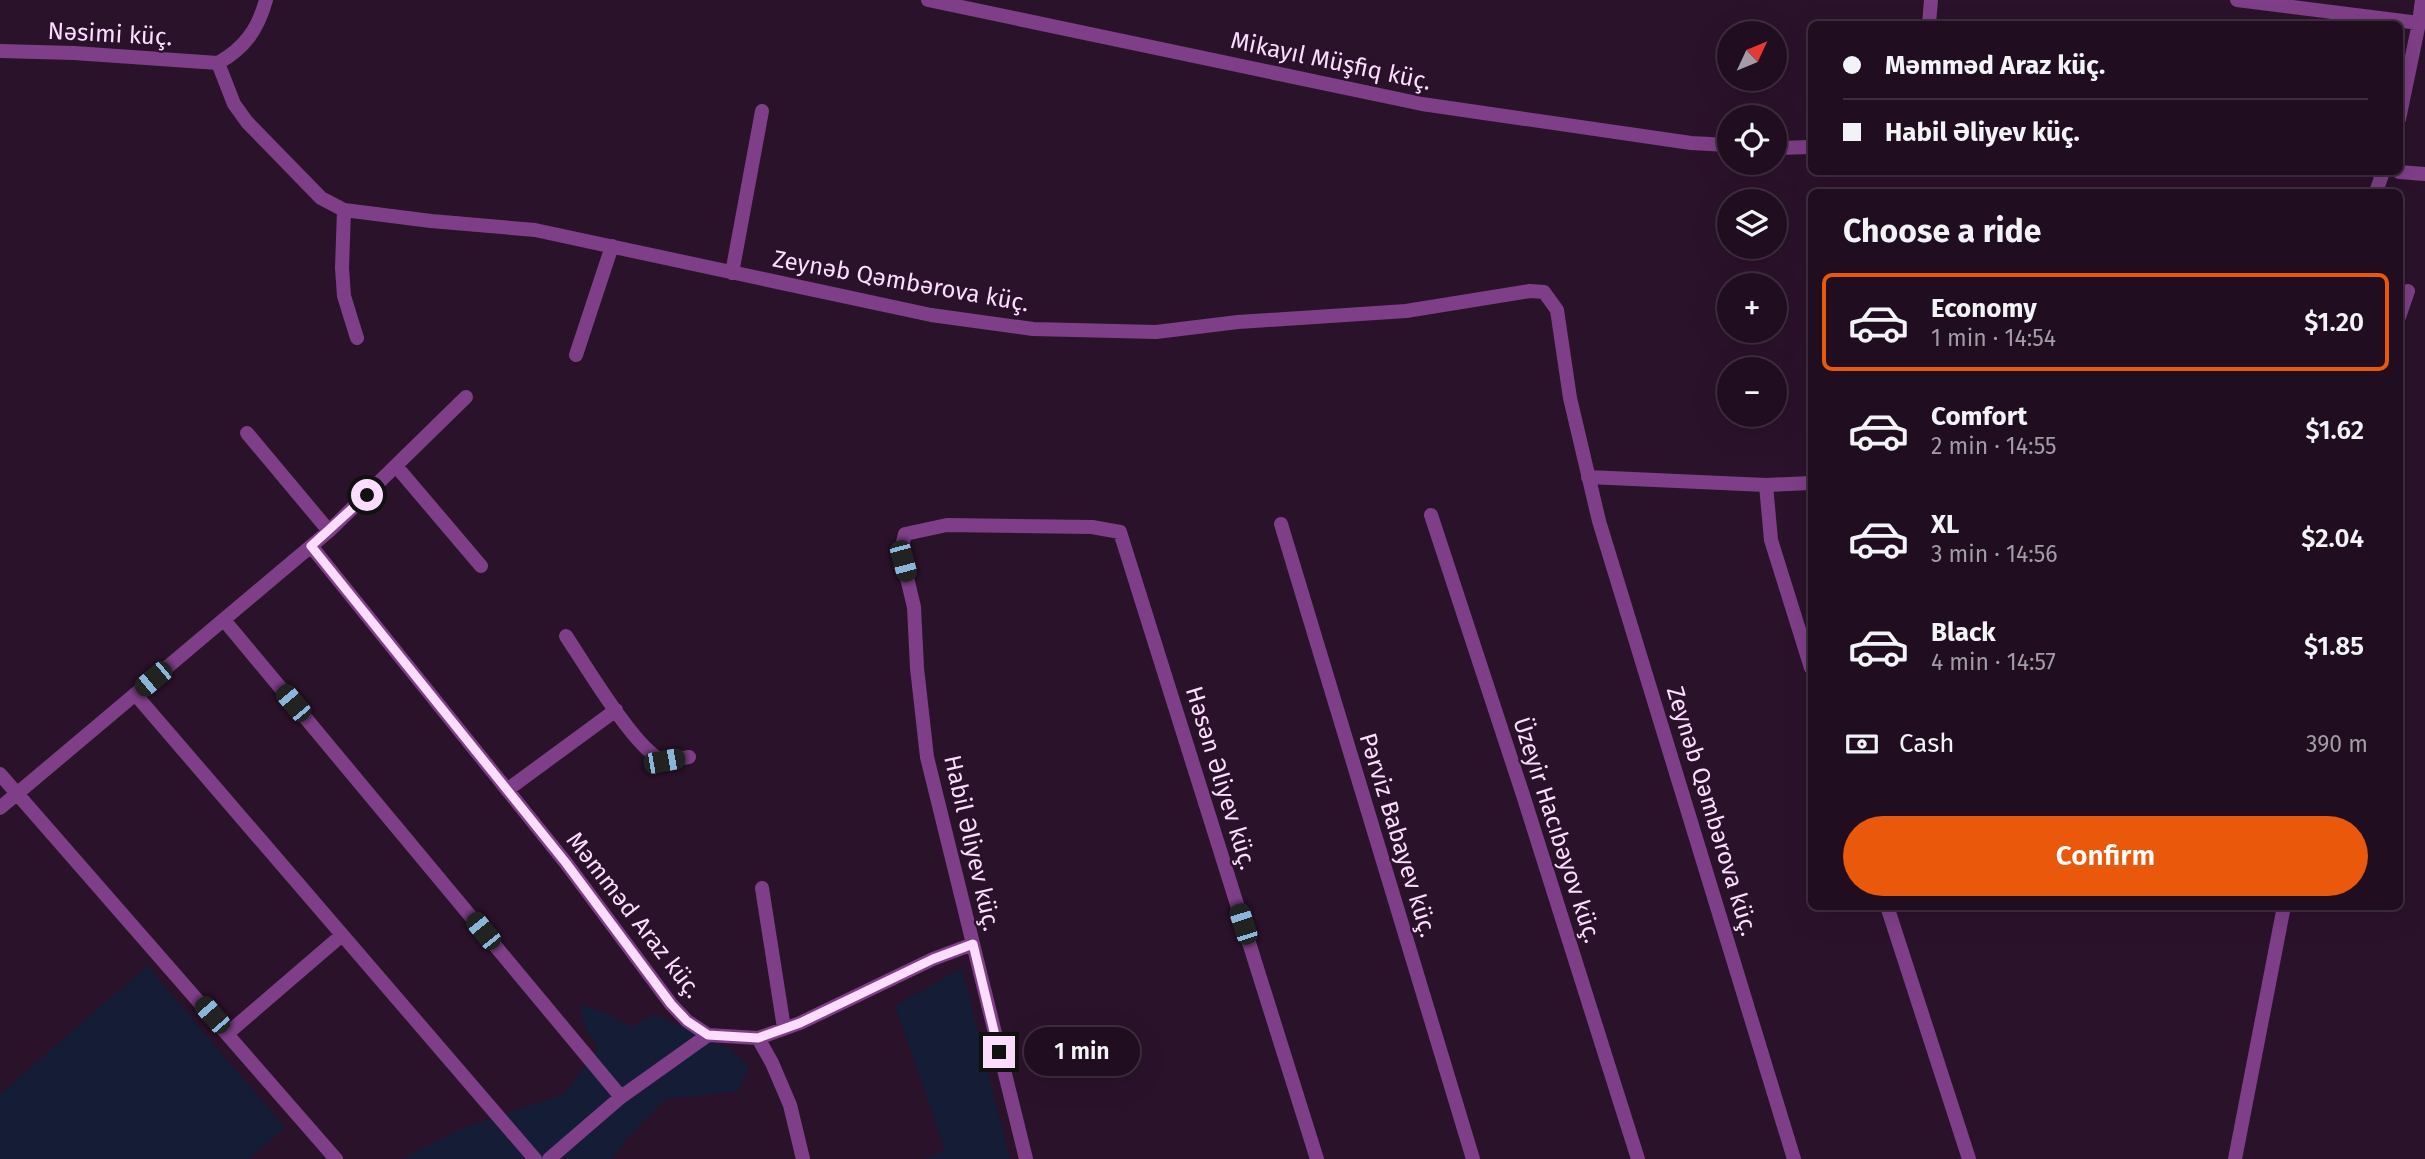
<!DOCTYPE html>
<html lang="en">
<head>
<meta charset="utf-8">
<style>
	body { margin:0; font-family:"Fira Sans",sans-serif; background:#281729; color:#f1f3f6; height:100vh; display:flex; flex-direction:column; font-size:26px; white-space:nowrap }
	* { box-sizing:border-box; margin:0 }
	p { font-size:23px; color:#a29ca5 }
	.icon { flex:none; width:38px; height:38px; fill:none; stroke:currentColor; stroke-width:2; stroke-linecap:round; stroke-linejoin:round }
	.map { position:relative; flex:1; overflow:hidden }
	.sheet { position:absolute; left:1808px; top:189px; width:595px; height:721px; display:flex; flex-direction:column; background:#200e20; border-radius:10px; box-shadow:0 7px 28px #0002,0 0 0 2px #3d2e3e }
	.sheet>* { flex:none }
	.guide { position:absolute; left:1808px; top:21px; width:595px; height:154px; border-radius:10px; box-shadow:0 7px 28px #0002,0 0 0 2px #3d2e3e; display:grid; align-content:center; height:154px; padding:0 35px; background:#200e20 }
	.needle { width:46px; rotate:46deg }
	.fabs { position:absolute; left:1717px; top:21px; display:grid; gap:14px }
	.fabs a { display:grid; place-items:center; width:70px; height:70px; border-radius:50%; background:#200e20; box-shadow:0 7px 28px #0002,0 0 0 2px #3d2e3e; font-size:35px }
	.end { position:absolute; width:32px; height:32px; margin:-16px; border:9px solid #fcddfe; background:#111; box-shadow:0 0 0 4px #111 }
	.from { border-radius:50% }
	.bubble { position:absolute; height:49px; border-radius:24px; background:#200e20; box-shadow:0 7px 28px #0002,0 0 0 2px #3d2e3e; font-size:23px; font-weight:600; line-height:49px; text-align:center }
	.car { position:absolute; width:21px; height:42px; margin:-21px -10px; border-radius:9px; box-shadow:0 0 5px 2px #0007; background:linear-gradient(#222 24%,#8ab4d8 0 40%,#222 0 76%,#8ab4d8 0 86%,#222 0) }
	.guide b { display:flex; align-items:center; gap:24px; height:66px; font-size:26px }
	.guide b+b { border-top:2px solid #3d2e3e }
	.guide i { width:18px; height:18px; background:#f1f3f6 }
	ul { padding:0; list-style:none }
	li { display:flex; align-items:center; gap:21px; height:98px; margin:0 14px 10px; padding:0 21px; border:4px solid transparent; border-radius:10px }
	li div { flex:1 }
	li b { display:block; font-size:26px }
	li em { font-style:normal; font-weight:600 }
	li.on { border-color:#ea580c }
	li>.icon { width:63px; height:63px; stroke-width:1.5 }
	h2 { padding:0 35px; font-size:32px; line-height:84px }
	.pay { display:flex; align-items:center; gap:18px; height:77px; padding:0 35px; font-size:26px }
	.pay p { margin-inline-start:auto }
	.button { display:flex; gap:14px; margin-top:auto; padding:14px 35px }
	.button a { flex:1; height:80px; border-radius:42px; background:#ea580c; color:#fff; font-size:28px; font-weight:600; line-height:80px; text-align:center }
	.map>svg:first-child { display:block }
	.green { fill:#151c35 }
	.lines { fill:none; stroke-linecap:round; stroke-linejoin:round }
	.minor { stroke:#7f3f88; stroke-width:14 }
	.route { stroke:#fcddfe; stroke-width:9 }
	.labels { text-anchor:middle; stroke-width:5; stroke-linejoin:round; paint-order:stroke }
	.street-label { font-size:24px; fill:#fcddfe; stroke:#2b122b }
</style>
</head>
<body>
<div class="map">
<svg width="2425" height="1159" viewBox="0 0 2425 1159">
	<rect width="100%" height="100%" fill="#2b122b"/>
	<path class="green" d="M 147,966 L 285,1128 L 249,1159 L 0,1159 L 0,1094 Z
		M 962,968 L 1010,1159 L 924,1159 L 945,1150 L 895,1006 Z
		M 579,1004 L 604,1012 L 631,1027 L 654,1014 L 730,1049 L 749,1067 L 738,1091 L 666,1099 L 626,1140 L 612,1159 L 401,1159 L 463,1128 L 564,1094 L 598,1048 L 586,1030 Z"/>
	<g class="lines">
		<path class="minor" d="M 928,0 L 1422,104 L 1691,143 L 1729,145
			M 2237,0 L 2419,23 L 2422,0
			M 1929,24 L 1931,0
			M 0,51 L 74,53 L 218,63
			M 218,63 L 234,104 L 247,122 L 321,198 L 344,210 L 431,221 L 535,230 L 931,315 L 1033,329 L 1156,332 L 1238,322 L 1406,311 L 1530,291 L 1544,292 L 1557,310 L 1570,398 L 1599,521 L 1794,1159
			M 218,63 C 245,48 258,29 266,0
			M 2399,119 L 2419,23
			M 1774,148 L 1811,147
			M 2399,172 L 2425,174
			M 2376,192 L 2383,172
			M 344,210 L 342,268 L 344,296 L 357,338
			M 732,273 L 762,111
			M 2399,317 L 2408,291
			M 576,355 L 612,246
			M 247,433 L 329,531
			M 396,466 L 481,566
			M 1588,477 L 1766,485 L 1811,483
			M 1766,485 L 1771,540 L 1811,668
			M 1431,515 L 1523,795 L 1638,1159
			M 1281,524 L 1473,1159
			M 311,546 L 566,863 L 671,1004 L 687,1021 L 708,1035 L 758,1038 L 772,1063 L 790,1105 L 803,1159
			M 224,620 L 621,1097
			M 566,636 C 582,660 638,754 663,760 C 670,762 681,758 689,757
			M 135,694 L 535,1159
			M 0,774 L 336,1159
			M 507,790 L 616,710
			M 0,808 L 329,531 L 466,397
			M 762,888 L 784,1028
			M 1887,906 L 1969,1159
			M 228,1033 L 342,935
			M 758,1038 L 800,1023 L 933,959 L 973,944
			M 549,1159 L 621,1097 L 708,1035
			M 1026,1159 L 927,757 L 917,668 L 914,607 L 903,561 L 902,546 L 905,534 L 947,525 L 1092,527 L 1120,532 L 1317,1159
			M 2235,1159 L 2284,906"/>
	</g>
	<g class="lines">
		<path class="route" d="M 367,495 L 311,546 L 566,863 L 671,1004 L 687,1021 L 708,1035 L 758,1038 L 800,1023 L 933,959 L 973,944 L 999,1052"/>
	</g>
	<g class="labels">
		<g class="street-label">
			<text transform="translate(110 34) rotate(3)" y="8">Nəsimi küç.</text>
			<text transform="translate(1331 61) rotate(12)" y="8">Mikayıl Müşfiq küç.</text>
			<text transform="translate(901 281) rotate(10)" y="8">Zeynəb Qəmbərova küç.</text>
			<text transform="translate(1221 778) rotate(73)" y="8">Həsən Əliyev küç.</text>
			<text transform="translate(1712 811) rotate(73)" y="8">Zeynəb Qəmbərova küç.</text>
			<text transform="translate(1557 830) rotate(72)" y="8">Üzeyir Hacıbəyov küç.</text>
			<text transform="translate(1398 835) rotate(73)" y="8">Pərviz Babayev küç.</text>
			<text transform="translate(972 843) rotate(77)" y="8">Habil Əliyev küç.</text>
			<text transform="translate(634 915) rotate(52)" y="8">Məmməd Araz küç.</text>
		</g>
	</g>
</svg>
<div class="fabs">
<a><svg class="needle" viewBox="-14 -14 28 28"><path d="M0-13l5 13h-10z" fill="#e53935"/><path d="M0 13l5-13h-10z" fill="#a29ca5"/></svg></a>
<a><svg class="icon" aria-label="locate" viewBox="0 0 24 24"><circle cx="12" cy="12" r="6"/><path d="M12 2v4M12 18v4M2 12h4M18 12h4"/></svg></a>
<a><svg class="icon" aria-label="layers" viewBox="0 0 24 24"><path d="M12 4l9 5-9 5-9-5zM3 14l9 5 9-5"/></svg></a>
<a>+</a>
<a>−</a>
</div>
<i class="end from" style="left:367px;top:495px"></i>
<i class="end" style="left:999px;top:1052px"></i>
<div class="bubble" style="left:1024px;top:1027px;width:116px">1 min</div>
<i class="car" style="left:903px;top:561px;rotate:165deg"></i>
<i class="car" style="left:153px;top:679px;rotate:230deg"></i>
<i class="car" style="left:293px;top:703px;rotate:320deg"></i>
<i class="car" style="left:664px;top:761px;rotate:80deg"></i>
<i class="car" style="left:1243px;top:924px;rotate:342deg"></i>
<i class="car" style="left:483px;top:931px;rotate:321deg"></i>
<i class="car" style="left:212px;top:1015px;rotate:319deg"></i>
<div class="guide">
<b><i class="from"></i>Məmməd Araz küç.</b>
<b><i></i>Habil Əliyev küç.</b>
</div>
<section class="sheet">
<h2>Choose a ride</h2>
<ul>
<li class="on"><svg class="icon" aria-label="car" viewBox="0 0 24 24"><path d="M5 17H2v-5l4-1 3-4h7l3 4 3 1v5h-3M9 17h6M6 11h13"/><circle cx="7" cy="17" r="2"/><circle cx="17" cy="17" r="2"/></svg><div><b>Economy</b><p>1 min · 14:54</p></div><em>$1.20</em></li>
<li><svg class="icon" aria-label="car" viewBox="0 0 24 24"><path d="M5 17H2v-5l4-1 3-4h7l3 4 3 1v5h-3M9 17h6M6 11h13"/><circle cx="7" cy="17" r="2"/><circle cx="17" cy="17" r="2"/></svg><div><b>Comfort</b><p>2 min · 14:55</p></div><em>$1.62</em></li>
<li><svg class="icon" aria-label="car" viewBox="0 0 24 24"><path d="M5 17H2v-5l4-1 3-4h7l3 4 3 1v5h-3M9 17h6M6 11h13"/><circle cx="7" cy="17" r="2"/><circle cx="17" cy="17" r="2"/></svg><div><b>XL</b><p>3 min · 14:56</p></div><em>$2.04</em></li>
<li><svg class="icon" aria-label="car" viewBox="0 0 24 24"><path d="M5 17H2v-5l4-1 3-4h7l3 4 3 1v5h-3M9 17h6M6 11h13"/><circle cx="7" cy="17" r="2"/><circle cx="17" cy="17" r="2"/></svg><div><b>Black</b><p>4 min · 14:57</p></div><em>$1.85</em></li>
</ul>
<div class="pay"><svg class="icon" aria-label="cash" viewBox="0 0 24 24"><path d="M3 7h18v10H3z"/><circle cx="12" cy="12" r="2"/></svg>Cash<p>390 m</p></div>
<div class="button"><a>Confirm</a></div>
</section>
</div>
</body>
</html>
